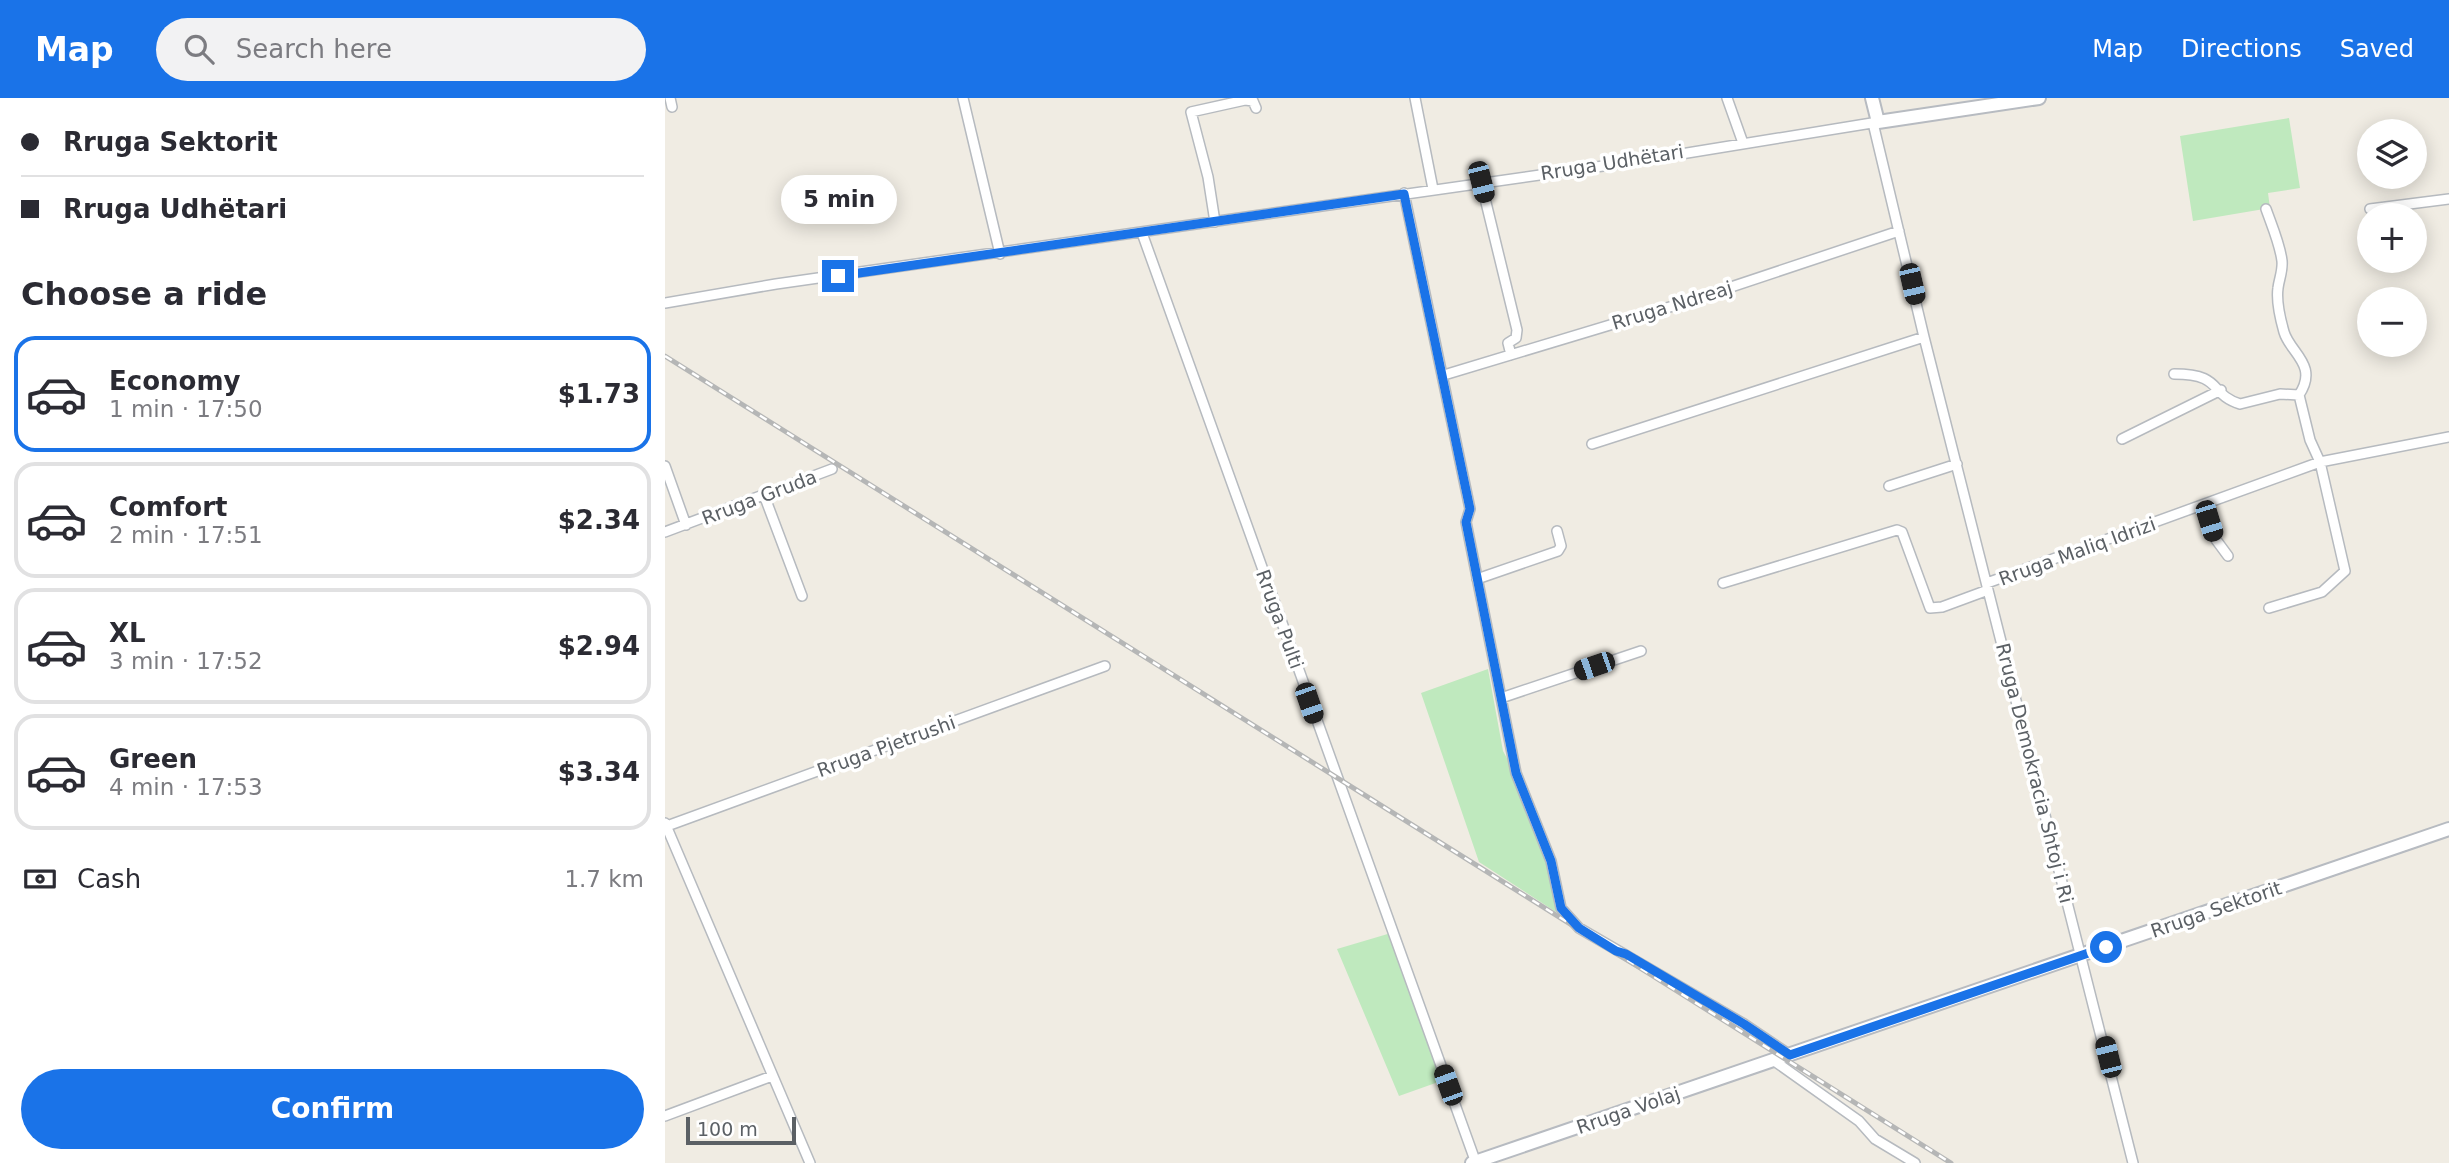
<!DOCTYPE html>
<html lang="en">
<head>
<meta charset="utf-8">
<style>
	body { margin:0; font-family:"DejaVu Sans",sans-serif; background:#f2f2f3; color:#2b2b33; height:100vh; display:flex; flex-direction:column; font-size:26px; white-space:nowrap }
	* { box-sizing:border-box; margin:0 }
	p { font-size:23px; color:#7c7c81 }
	.icon { flex:none; width:38px; height:38px; fill:none; stroke:currentColor; stroke-width:2; stroke-linecap:round; stroke-linejoin:round }
	.map { position:relative; flex:1; overflow:hidden }
	.details { display:flex; flex-direction:column; background:#fff; width:665px }
	.details>* { flex:none }
	.guide { display:grid; align-content:center; height:154px; padding:0 21px; background:#fff }
	.buttons { position:absolute; left:1692px; top:21px; display:grid; gap:14px }
	.buttons a { display:grid; place-items:center; width:70px; height:70px; border-radius:50%; background:#fff; box-shadow:0 4px 18px #0003; font-size:35px }
	.scale { position:absolute; left:21px; bottom:18px; width:110px; box-sizing:border-box; padding-left:7px; border:4px solid #5b6065; border-top:0; font-size:19px; line-height:24px; white-space:nowrap; color:#5b6065; -webkit-text-stroke:5px #fff; paint-order:stroke }
	.end { position:absolute; width:32px; height:32px; margin:-16px; border:9px solid #1a73e8; background:#fff; box-shadow:0 0 0 4px #fff }
	.from { border-radius:50% }
	.bubble { position:absolute; height:49px; border-radius:24px; background:#fff; box-shadow:0 4px 18px #0003; font-size:23px; font-weight:700; line-height:49px; text-align:center }
	.car { position:absolute; width:21px; height:42px; margin:-21px -10px; border-radius:9px; box-shadow:0 0 5px 2px #0007; background:linear-gradient(#222 24%,#8ab4d8 0 40%,#222 0 76%,#8ab4d8 0 86%,#222 0) }
	.guide b { display:flex; align-items:center; gap:24px; height:66px; font-size:26px }
	.guide b+b { border-top:2px solid #e1e1e2 }
	.guide i { width:18px; height:18px; background:#2b2b33 }
	ul { padding:0; list-style:none }
	li { display:flex; align-items:center; gap:21px; height:116px; margin:0 14px 10px; padding:0 7px; border:4px solid #e1e1e2; border-radius:21px }
	li div { flex:1 }
	li b { display:block; font-size:26px }
	li em { font-style:normal; font-weight:700 }
	li.selected { border-color:#1a73e8 }
	li>.icon { width:63px; height:63px; stroke-width:1.5 }
	h2 { padding:0 21px; font-size:32px; line-height:84px }
	.pay { display:flex; align-items:center; gap:18px; height:77px; padding:0 21px; font-size:26px }
	.pay p { margin-inline-start:auto }
	.button { display:flex; gap:14px; margin-top:auto; padding:14px 21px }
	.button a { flex:1; height:80px; border-radius:42px; background:#1a73e8; color:#fff; font-size:28px; font-weight:700; line-height:80px; text-align:center }
	header { display:flex; align-items:center; gap:42px; box-sizing:border-box; height:98px; padding:0 35px; background:#1a73e8; color:#fff }
	header strong { font-size:33px }
	nav { display:flex; gap:38px; margin-inline-start:auto; font-size:24px }
	.search { width:490px; height:63px; background:#f2f2f3; display:flex; align-items:center; gap:18px; box-sizing:border-box; padding:0 24px; border-radius:38px; color:#7c7c81; font-size:26px }
	main { display:flex; flex:1; min-height:0 }
	.map>svg:first-child { display:block }
	.green { fill:#bfe9be }
	.lines { fill:none; stroke-linecap:round; stroke-linejoin:round }
	.street-casing { stroke:#b6babf; stroke-width:12 }
	.secondary-casing { stroke:#b7bbc1; stroke-width:16 }
	.street { stroke:#fff; stroke-width:9 }
	.secondary { stroke:#fff; stroke-width:12 }
	.rail-casing { stroke:#b5b6b6; stroke-width:5 }
	.rail { stroke:#fff; stroke-width:2.5; stroke-dasharray:8; stroke-linecap:butt }
	.route { stroke:#1a73e8; stroke-width:9 }
	.labels { text-anchor:middle; stroke-width:7; stroke-linejoin:round; paint-order:stroke }
	.street-label { font-size:19px; fill:#5b6065; stroke:#fff }
</style>
</head>
<body>
<header>
<strong>Map</strong>
<div class="search"><svg class="icon" aria-label="search" viewBox="0 0 24 24"><circle cx="10" cy="10" r="6"/><path d="M15 15l6 6"/></svg>Search here</div>
<nav><a>Map</a><a>Directions</a><a>Saved</a></nav>
</header>
<main>
<section class="details">
<div class="guide">
<b><i class="from"></i>Rruga Sektorit</b>
<b><i></i>Rruga Udhëtari</b>
</div>
<h2>Choose a ride</h2>
<ul>
<li class="selected"><svg class="icon" aria-label="car" viewBox="0 0 24 24"><path d="M5 17H2v-5l4-1 3-4h7l3 4 3 1v5h-3M9 17h6M6 11h13"/><circle cx="7" cy="17" r="2"/><circle cx="17" cy="17" r="2"/></svg><div><b>Economy</b><p>1 min · 17:50</p></div><em>$1.73</em></li>
<li><svg class="icon" aria-label="car" viewBox="0 0 24 24"><path d="M5 17H2v-5l4-1 3-4h7l3 4 3 1v5h-3M9 17h6M6 11h13"/><circle cx="7" cy="17" r="2"/><circle cx="17" cy="17" r="2"/></svg><div><b>Comfort</b><p>2 min · 17:51</p></div><em>$2.34</em></li>
<li><svg class="icon" aria-label="car" viewBox="0 0 24 24"><path d="M5 17H2v-5l4-1 3-4h7l3 4 3 1v5h-3M9 17h6M6 11h13"/><circle cx="7" cy="17" r="2"/><circle cx="17" cy="17" r="2"/></svg><div><b>XL</b><p>3 min · 17:52</p></div><em>$2.94</em></li>
<li><svg class="icon" aria-label="car" viewBox="0 0 24 24"><path d="M5 17H2v-5l4-1 3-4h7l3 4 3 1v5h-3M9 17h6M6 11h13"/><circle cx="7" cy="17" r="2"/><circle cx="17" cy="17" r="2"/></svg><div><b>Green</b><p>4 min · 17:53</p></div><em>$3.34</em></li>
</ul>
<div class="pay"><svg class="icon" aria-label="cash" viewBox="0 0 24 24"><path d="M3 7h18v10H3z"/><circle cx="12" cy="12" r="2"/></svg>Cash<p>1.7 km</p></div>
<div class="button"><a>Confirm</a></div>
</section>
<div class="map">
<svg width="1784" height="1065" viewBox="0 0 1784 1065">
	<rect width="100%" height="100%" fill="#f0ece3"/>
	<path class="green" d="M 1624,20 L 1635,90 L 1603,95 L 1605,110 L 1528,123 L 1515,38 Z
		M 823,571 L 838,653 L 852,679 L 880,760 L 894,816 L 814,764 L 756,595 Z
		M 726,835 L 779,982 L 734,998 L 672,851 Z"/>
	<g class="lines">
		<defs>
			<path id="street" d="M 5,0 L 7,9
				M 298,0 L 335,156
				M 750,0 L 768,91
				M 1062,0 L 1078,45
				M 1208,25 L 1259,239 L 1468,1065
				M 816,84 L 852,232 L 851,240 L 843,245 L 846,257
				M 739,95 L 805,411 L 801,424 L 851,675 L 886,763 L 896,810 L 914,830 L 1079,926 L 1125,957
				M 1601,111 C 1607,128 1615,146 1617,163 C 1618,173 1614,181 1613,190 C 1611,204 1615,220 1619,234 C 1625,255 1654,267 1634,297 L 1645,342 L 1655,364 L 1680,473 L 1657,494 L 1604,510
				M 1705,111 L 1784,101
				M 550,124 L 543,79 L 526,14 L 580,2 L 588,3 L 591,10
				M 477,135 L 811,1065
				M 0,205 L 111,186 L 973,63 L 1213,24
				M 1509,276 C 1559,276 1543,296 1575,306 L 1615,296 L 1634,297
				M 779,277 L 1018,205 L 1234,133
				M 1457,341 L 1556,292
				M 927,346 L 1259,239
				M 0,368 L 21,427
				M 1224,388 L 1292,366
				M 99,397 L 137,498
				M 1539,407 L 1549,439 L 1563,458
				M 0,434 L 167,371
				M 812,481 L 893,453 L 896,448 L 892,433
				M 1058,485 L 1232,432 L 1237,434 L 1265,510 L 1277,509 L 1323,492
				M 1322,485 L 1655,364 L 1784,339
				M 836,600 L 976,553
				M 0,725 L 145,1065
				M 2,728 L 440,568
				M 1108,962 L 1194,1023 L 1210,1041 L 1250,1065
				M 0,1018 L 107,978"/>
			<path id="secondary" d="M 1207,0 L 1213,24 L 1374,0
				M 807,1065 L 1784,731"/>
		</defs>
		<use href="#street" class="street-casing"/>
		<use href="#secondary" class="secondary-casing"/>
		<use href="#street" class="street"/>
		<use href="#secondary" class="secondary"/>
		<defs>
			<path id="rail" d="M 0,258 L 1286,1065"/>
		</defs>
		<use href="#rail" class="rail-casing"/>
		<use href="#rail" class="rail"/>
	</g>
	<g class="lines">
		<path class="route" d="M 173,178 L 739,96 L 805,411 L 801,424 L 851,675 L 886,763 L 896,810 L 914,830 L 951,853 L 961,856 L 1079,926 L 1125,957 L 1441,849"/>
	</g>
	<g class="labels">
		<g class="street-label">
			<text transform="translate(947 64) rotate(-9)" y="7">Rruga Udhëtari</text>
			<text transform="translate(1007 207) rotate(-17)" y="7">Rruga Ndreaj</text>
			<text transform="translate(94 399) rotate(-21)" y="7">Rruga Gruda</text>
			<text transform="translate(1412 453) rotate(-20)" y="7">Rruga Maliq Idrizi</text>
			<text transform="translate(615 521) rotate(70)" y="7">Rruga Pulti</text>
			<text transform="translate(221 648) rotate(-20)" y="7">Rruga Pjetrushi</text>
			<text transform="translate(1370 675) rotate(76)" y="7">Rruga Demokracia Shtoj i Ri</text>
			<text transform="translate(1551 811) rotate(-19)" y="7">Rruga Sektorit</text>
			<text transform="translate(963 1012) rotate(-19)" y="7">Rruga Volaj</text>
		</g>
	</g>
</svg>
<div class="buttons">
<a><svg class="icon" aria-label="layers" viewBox="0 0 24 24"><path d="M12 4l9 5-9 5-9-5zM3 14l9 5 9-5"/></svg></a>
<a>+</a>
<a>−</a>
</div>
<div class="scale">100 m</div>
<i class="end from" style="left:1441px;top:849px"></i>
<i class="end" style="left:173px;top:178px"></i>
<div class="bubble" style="left:116px;top:77px;width:116px">5 min</div>
<i class="car" style="left:816px;top:84px;rotate:166deg"></i>
<i class="car" style="left:1247px;top:186px;rotate:167deg"></i>
<i class="car" style="left:1544px;top:423px;rotate:163deg"></i>
<i class="car" style="left:929px;top:568px;rotate:251deg"></i>
<i class="car" style="left:644px;top:605px;rotate:161deg"></i>
<i class="car" style="left:1443px;top:959px;rotate:346deg"></i>
<i class="car" style="left:783px;top:987px;rotate:340deg"></i>
</div>
</main>
</body>
</html>
